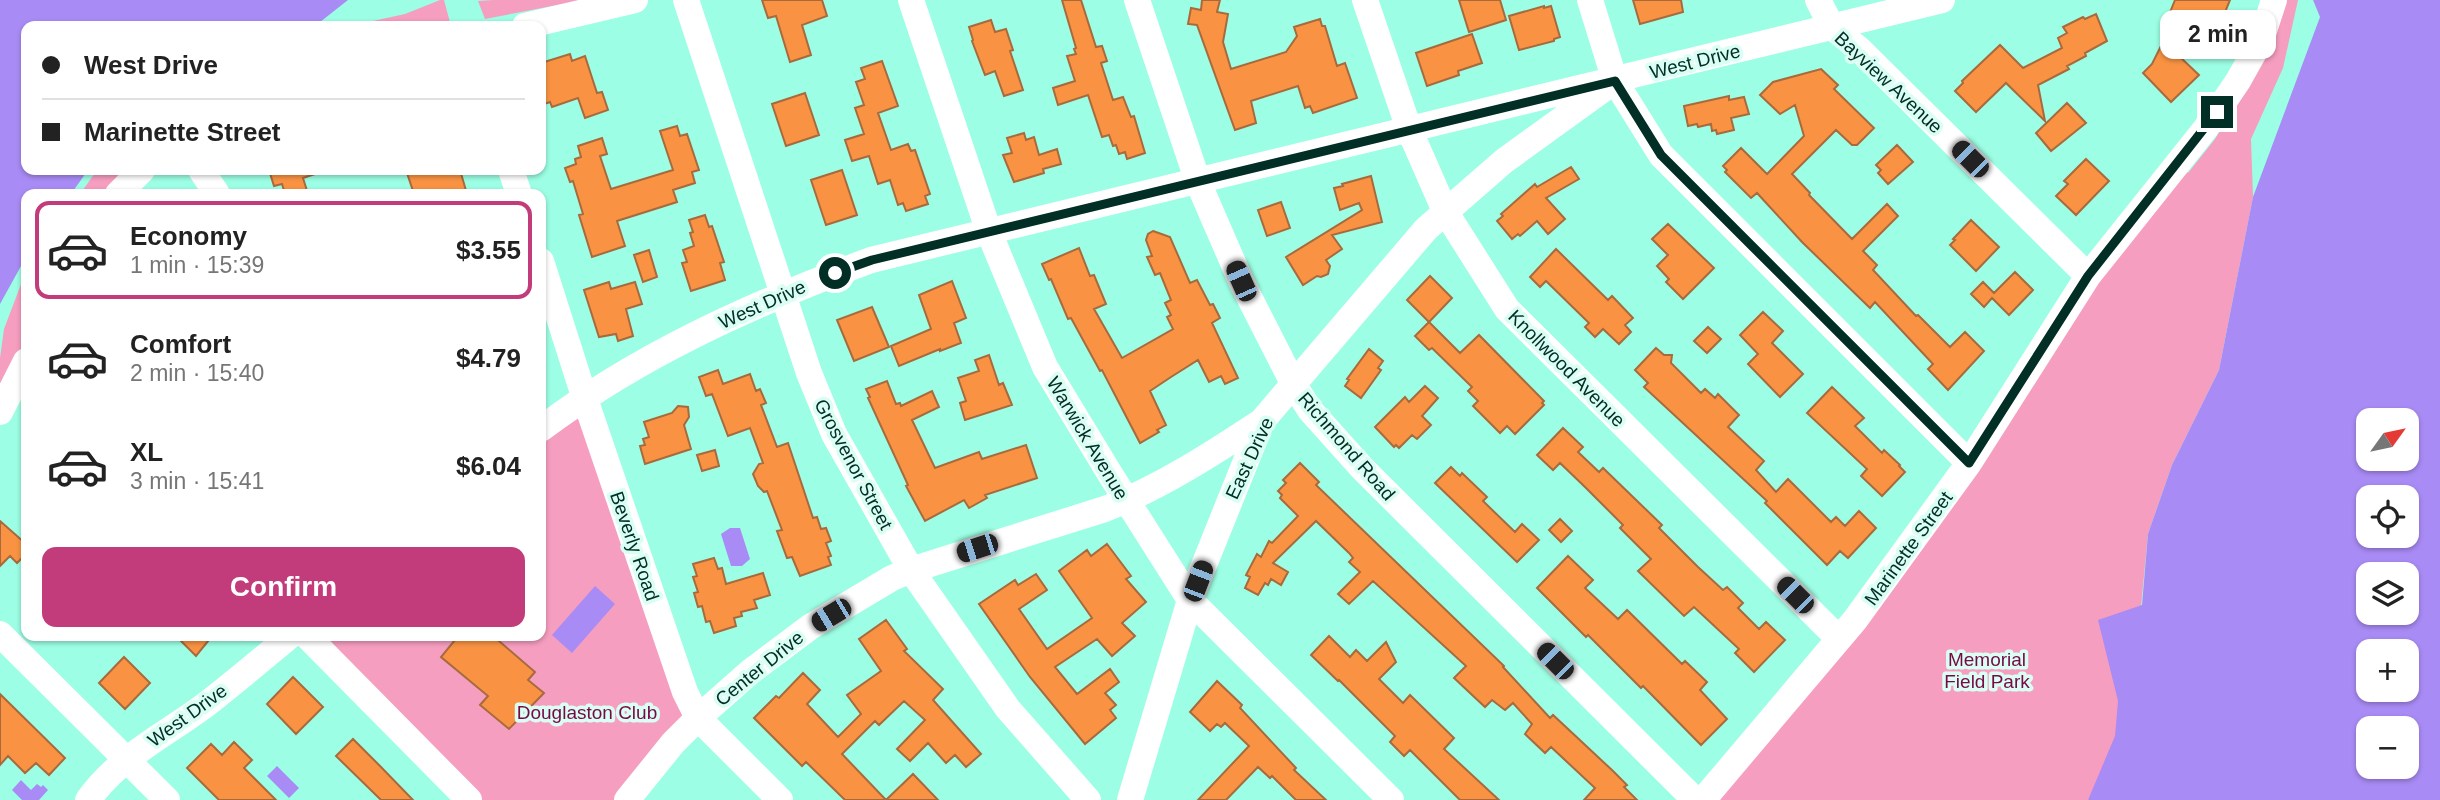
<!DOCTYPE html>
<html lang="en">
<head>
<meta charset="utf-8">
<style>
	body { margin:0; font-family:Arial,sans-serif; background:#f6f6f6; color:#222; height:100vh; display:flex; flex-direction:column; font-size:26px; white-space:nowrap }
	* { box-sizing:border-box; margin:0 }
	p { font-size:23px; color:#767676 }
	.icon { flex:none; width:38px; height:38px; fill:none; stroke:currentColor; stroke-width:2; stroke-linecap:round; stroke-linejoin:round }
	.map { position:relative; flex:1; overflow:hidden }
	.drawer { position:absolute; left:21px; top:189px; width:525px; height:452px; display:flex; flex-direction:column; background:#fff; border-radius:14px; box-shadow:0 2px 5px #0004 }
	.drawer>* { flex:none }
	.top-card { position:absolute; left:21px; top:21px; width:525px; height:154px; border-radius:14px; box-shadow:0 2px 5px #0004; display:grid; align-content:center; height:154px; padding:0 21px; background:#fff }
	.needle { width:46px; rotate:57deg }
	.tools { position:absolute; left:2356px; top:408px; display:grid; gap:14px }
	.tools a { display:grid; place-items:center; width:63px; height:63px; border-radius:14px; background:#fff; box-shadow:0 2px 5px #0004; font-size:35px }
	.end { position:absolute; width:32px; height:32px; margin:-16px; border:9px solid #012e25; background:#fff; box-shadow:0 0 0 4px #fff }
	.from { border-radius:50% }
	.bubble { position:absolute; height:49px; border-radius:14px; background:#fff; box-shadow:0 2px 5px #0004; font-size:23px; font-weight:600; line-height:49px; text-align:center }
	.car { position:absolute; width:21px; height:42px; margin:-21px -10px; border-radius:9px; box-shadow:0 0 5px 2px #0007; background:linear-gradient(#222 24%,#8ab4d8 0 40%,#222 0 76%,#8ab4d8 0 86%,#222 0) }
	.top-card b { display:flex; align-items:center; gap:24px; height:66px; font-size:26px }
	.top-card b+b { border-top:2px solid #e0e0e0 }
	.top-card i { width:18px; height:18px; background:#222 }
	ul { padding:12px 0 0; list-style:none }
	li { display:flex; align-items:center; gap:21px; height:98px; margin:0 14px 10px; padding:0 7px; border:4px solid transparent; border-radius:14px }
	li div { flex:1 }
	li b { display:block; font-size:26px }
	li em { font-style:normal; font-weight:600 }
	li.selected { border-color:#c23b7b }
	li>.icon { width:63px; height:63px; stroke-width:1.5 }
	.action { display:flex; gap:14px; margin-top:auto; padding:14px 21px }
	.action a { flex:1; height:80px; border-radius:14px; background:#c23b7b; color:#fff; font-size:28px; font-weight:600; line-height:80px; text-align:center }
	.map>svg:first-child { display:block }
	.green { fill:#f69ec0 }
	.water { fill:#a98bf5; fill-rule:evenodd }
	.building { fill:#f99343; stroke:#a86a3d; stroke-width:2 }
	.lines { fill:none; stroke-linecap:round; stroke-linejoin:round }
	.minor { stroke:#fff; stroke-width:26 }
	.route { stroke:#012e25; stroke-width:9 }
	.labels { text-anchor:middle; stroke-width:7; stroke-linejoin:round; paint-order:stroke }
	.street-label { font-size:19px; fill:#012e25; stroke:#dafef4 }
	.park-label { font-size:19px; fill:#770a45; stroke:#dafef4 }
</style>
</head>
<body>
<div class="map">
<svg width="2440" height="800" viewBox="0 0 2440 800">
	<rect width="100%" height="100%" fill="#9cfee4"/>
	<path class="green" d="M 440,0 L 444,0 L 451,26 L 350,26 L 405,14 Z
		M 493,0 L 583,0 L 485,19 L 478,1 Z
		M 2285,0 L 2298,0 L 2283,68 L 2251,139 L 2253,197 L 2219,370 L 2172,465 L 2148,534 L 2129,732 L 2088,800 L 1714,800 L 2100,276 L 2186,170 L 2188,173 L 2215,139 L 2272,45 Z
		M 97,170 L 126,170 L 104,194 L 80,194 Z
		M 26,271 L 26,336 L 17,364 L 0,391 L 0,358 L 4,329 Z
		M 583,399 L 694,721 L 627,800 L 469,800 L 303,635 L 541,635 L 541,432 Z"/>
	<path class="water" d="M 0,0 L 348,0 L 315,26 L 26,26 L 26,170 L 88,170 L 71,194 L 26,194 L 26,257 L 0,304 Z
		M 2313,0 L 2440,0 L 2440,800 L 2088,800 L 2115,736 L 2118,701 L 2098,620 L 2142,605 L 2148,534 L 2172,465 L 2219,370 L 2253,197 L 2320,17 ZM 2368,420 L 2406,420 L 2406,458 L 2368,458 ZM 2368,497 L 2406,497 L 2406,536 L 2368,536 ZM 2368,574 L 2406,574 L 2406,612 L 2368,612 ZM 2368,651 L 2406,651 L 2406,690 L 2368,690 ZM 2368,728 L 2406,728 L 2406,766 L 2368,766 Z
		M 730,528 L 740,528 L 750,559 L 742,566 L 731,566 L 721,534 Z
		M 595,586 L 615,604 L 572,653 L 552,635 Z
		M 277,766 L 299,788 L 289,798 L 267,776 Z
		M 21,780 L 31,790 L 37,784 L 41,787 L 43,785 L 48,790 L 39,800 L 22,800 L 12,790 Z"/>
	<path class="building" d="M 762,0 L 822,0 L 827,16 L 802,25 L 811,55 L 790,62 L 776,16 L 768,18 Z
		M 1062,0 L 1081,0 L 1096,47 L 1102,46 L 1107,61 L 1101,63 L 1113,100 L 1123,97 L 1131,117 L 1134,116 L 1145,153 L 1127,159 L 1125,152 L 1119,154 L 1116,145 L 1113,146 L 1109,135 L 1102,137 L 1088,95 L 1058,105 L 1053,88 L 1075,81 L 1067,56 L 1076,54 L 1074,49 L 1076,48 Z
		M 1202,0 L 1220,0 L 1217,12 L 1228,14 L 1223,42 L 1231,69 L 1286,52 L 1297,36 L 1294,27 L 1320,19 L 1322,26 L 1325,26 L 1337,66 L 1345,63 L 1357,98 L 1313,113 L 1310,106 L 1305,108 L 1298,86 L 1251,101 L 1256,123 L 1235,130 L 1197,25 L 1188,24 L 1191,8 L 1201,10 Z
		M 1459,0 L 1500,0 L 1506,20 L 1469,32 Z
		M 1633,0 L 1681,0 L 1683,12 L 1640,24 Z
		M 2175,0 L 2230,0 L 2215,37 L 2193,27 L 2179,56 L 2199,75 L 2171,102 L 2143,73 L 2152,64 L 2173,22 L 2167,20 Z
		M 1544,6 L 1544,8 L 1551,6 L 1560,37 L 1554,39 L 1554,41 L 1519,50 L 1509,16 Z
		M 2096,14 L 2107,41 L 2085,53 L 2086,56 L 2067,66 L 2069,69 L 2038,85 L 2045,121 L 2006,83 L 1976,112 L 1955,91 L 1963,83 L 1962,81 L 2000,45 L 2023,68 L 2062,48 L 2058,38 L 2067,33 L 2063,27 L 2083,17 L 2085,19 Z
		M 991,20 L 995,32 L 1006,29 L 1013,50 L 1010,51 L 1023,90 L 1004,96 L 995,71 L 985,75 L 972,41 L 973,40 L 969,27 Z
		M 1472,34 L 1482,63 L 1458,71 L 1459,75 L 1427,86 L 1416,53 Z
		M 570,54 L 572,61 L 585,56 L 597,93 L 602,92 L 608,110 L 585,118 L 578,98 L 552,107 L 550,102 L 541,105 L 541,63 Z
		M 882,61 L 898,106 L 878,113 L 891,150 L 908,144 L 911,151 L 915,150 L 930,194 L 925,196 L 928,204 L 906,211 L 903,203 L 898,205 L 890,180 L 878,184 L 869,156 L 852,161 L 845,140 L 864,134 L 855,108 L 864,105 L 856,82 L 865,79 L 861,68 Z
		M 1821,69 L 1838,85 L 1834,89 L 1874,128 L 1857,145 L 1852,145 L 1836,130 L 1792,174 L 1810,193 L 1809,195 L 1852,239 L 1887,204 L 1898,216 L 1863,251 L 1877,265 L 1873,270 L 1916,316 L 1918,315 L 1950,347 L 1965,332 L 1984,351 L 1948,390 L 1928,369 L 1933,364 L 1875,302 L 1870,308 L 1802,242 L 1757,193 L 1751,198 L 1725,172 L 1727,170 L 1723,166 L 1741,148 L 1767,174 L 1804,136 L 1795,105 L 1780,114 L 1760,95 L 1773,82 Z
		M 805,93 L 819,135 L 786,146 L 772,104 Z
		M 1729,96 L 1729,100 L 1744,97 L 1749,114 L 1731,118 L 1734,130 L 1717,134 L 1716,130 L 1712,131 L 1711,124 L 1698,127 L 1697,124 L 1688,126 L 1684,106 Z
		M 2067,103 L 2086,123 L 2051,151 L 2036,133 Z
		M 677,126 L 680,136 L 687,134 L 699,170 L 692,172 L 695,183 L 673,190 L 677,202 L 617,221 L 625,246 L 592,257 L 579,215 L 583,214 L 573,181 L 570,182 L 565,168 L 576,164 L 575,159 L 581,157 L 578,146 L 602,138 L 607,154 L 600,156 L 611,189 L 673,170 L 660,131 Z
		M 1024,133 L 1026,140 L 1034,137 L 1039,155 L 1057,149 L 1061,164 L 1043,169 L 1044,173 L 1014,182 L 1003,155 L 1012,153 L 1007,138 Z
		M 1897,145 L 1913,162 L 1888,184 L 1878,173 L 1881,170 L 1876,165 Z
		M 2086,159 L 2109,181 L 2076,215 L 2056,196 L 2068,184 L 2064,181 Z
		M 1571,167 L 1579,179 L 1546,198 L 1565,219 L 1548,234 L 1537,221 L 1520,236 L 1518,234 L 1512,239 L 1497,221 L 1503,216 L 1501,214 L 1535,184 L 1537,187 Z
		M 269,170 L 315,170 L 315,174 L 303,178 L 308,194 L 285,194 L 282,184 L 274,186 Z
		M 406,170 L 460,170 L 467,194 L 414,194 Z
		M 842,170 L 857,215 L 826,225 L 811,180 Z
		M 1371,176 L 1382,222 L 1332,235 L 1342,249 L 1326,260 L 1330,266 L 1328,274 L 1321,277 L 1317,276 L 1303,285 L 1286,257 L 1362,210 L 1359,203 L 1340,210 L 1334,188 L 1343,186 L 1342,184 Z
		M 1281,202 L 1290,228 L 1267,236 L 1258,210 Z
		M 705,215 L 709,227 L 712,226 L 724,262 L 720,263 L 725,280 L 691,291 L 682,263 L 687,262 L 683,250 L 694,246 L 690,233 L 693,232 L 689,220 Z
		M 1971,220 L 1999,247 L 1976,271 L 1950,245 L 1955,240 L 1953,239 Z
		M 1668,224 L 1714,268 L 1683,299 L 1666,282 L 1669,279 L 1657,266 L 1668,255 L 1652,239 Z
		M 1153,231 L 1170,237 L 1190,283 L 1197,280 L 1210,305 L 1213,304 L 1220,318 L 1212,323 L 1238,378 L 1225,384 L 1221,376 L 1209,382 L 1198,360 L 1171,377 L 1150,391 L 1166,425 L 1157,430 L 1159,432 L 1140,443 L 1102,370 L 1100,371 L 1071,318 L 1068,319 L 1051,279 L 1049,280 L 1042,264 L 1079,248 L 1090,276 L 1094,275 L 1106,304 L 1094,309 L 1122,358 L 1173,329 L 1167,317 L 1171,315 L 1165,303 L 1171,300 L 1160,273 L 1155,275 L 1147,257 L 1152,256 L 1146,240 L 1148,234 Z
		M 1556,249 L 1608,300 L 1612,296 L 1633,318 L 1625,325 L 1631,332 L 1619,344 L 1603,329 L 1595,337 L 1585,327 L 1589,323 L 1546,281 L 1540,287 L 1530,277 Z
		M 649,250 L 657,277 L 643,282 L 634,255 Z
		M 2015,272 L 2033,290 L 2009,315 L 1992,298 L 1984,307 L 1971,294 L 1983,282 L 1994,293 Z
		M 1430,276 L 1452,298 L 1429,322 L 1407,300 Z
		M 952,281 L 966,318 L 954,323 L 961,343 L 940,351 L 940,349 L 899,366 L 891,346 L 931,329 L 919,295 Z
		M 609,282 L 611,289 L 635,282 L 642,304 L 626,309 L 633,336 L 618,341 L 616,334 L 599,337 L 584,290 Z
		M 872,307 L 889,347 L 854,361 L 837,320 Z
		M 1763,312 L 1783,331 L 1772,343 L 1803,374 L 1780,397 L 1748,364 L 1758,354 L 1740,335 Z
		M 1429,322 L 1460,353 L 1479,335 L 1544,401 L 1542,403 L 1544,405 L 1515,434 L 1507,426 L 1500,433 L 1473,406 L 1478,401 L 1468,391 L 1472,387 L 1432,348 L 1429,350 L 1415,336 Z
		M 1708,327 L 1721,339 L 1707,353 L 1694,341 Z
		M 1656,348 L 1664,355 L 1672,355 L 1671,363 L 1701,393 L 1705,389 L 1715,398 L 1718,394 L 1739,415 L 1728,427 L 1764,461 L 1756,470 L 1776,492 L 1788,479 L 1831,522 L 1836,517 L 1845,526 L 1859,511 L 1876,528 L 1848,558 L 1840,551 L 1827,565 L 1765,503 L 1767,501 L 1644,387 L 1648,383 L 1635,370 Z
		M 1369,349 L 1383,361 L 1378,368 L 1381,370 L 1361,398 L 1345,386 L 1349,380 L 1347,379 Z
		M 989,355 L 999,385 L 1003,383 L 1012,405 L 965,420 L 960,403 L 966,401 L 958,378 L 979,371 L 975,360 Z
		M 718,370 L 723,384 L 750,374 L 756,391 L 760,389 L 766,403 L 761,405 L 777,447 L 788,443 L 813,518 L 817,517 L 821,529 L 826,528 L 831,541 L 826,543 L 831,556 L 828,557 L 831,565 L 800,576 L 792,557 L 787,558 L 777,531 L 782,530 L 767,491 L 764,492 L 758,486 L 753,474 L 759,464 L 763,463 L 750,428 L 728,436 L 712,394 L 706,396 L 699,377 Z
		M 887,381 L 896,404 L 900,403 L 901,406 L 932,391 L 939,407 L 912,420 L 935,468 L 979,452 L 982,459 L 1026,445 L 1037,478 L 985,495 L 987,498 L 969,508 L 964,500 L 925,521 L 906,486 L 908,485 L 868,398 L 870,397 L 866,389 Z
		M 1425,386 L 1438,398 L 1422,416 L 1431,425 L 1417,439 L 1412,435 L 1399,448 L 1396,445 L 1394,447 L 1375,427 L 1405,397 L 1409,402 Z
		M 1832,387 L 1864,418 L 1855,426 L 1882,453 L 1884,450 L 1900,465 L 1899,466 L 1905,472 L 1882,496 L 1861,476 L 1867,469 L 1807,413 Z
		M 678,406 L 688,407 L 689,417 L 684,425 L 691,449 L 645,464 L 640,446 L 645,445 L 643,439 L 649,437 L 644,422 L 672,413 Z
		M 1563,428 L 1583,447 L 1578,452 L 1599,472 L 1603,468 L 1662,525 L 1659,528 L 1698,567 L 1723,590 L 1727,587 L 1743,603 L 1738,608 L 1759,629 L 1766,622 L 1785,640 L 1754,672 L 1735,653 L 1739,649 L 1694,607 L 1684,616 L 1638,571 L 1651,559 L 1620,528 L 1623,525 L 1585,487 L 1560,463 L 1553,470 L 1537,455 Z
		M 715,450 L 719,466 L 702,471 L 697,455 Z
		M 1300,463 L 1319,482 L 1316,485 L 1504,666 L 1503,667 L 1550,718 L 1553,715 L 1613,771 L 1627,785 L 1624,787 L 1637,800 L 1584,800 L 1595,788 L 1551,747 L 1545,753 L 1525,734 L 1532,724 L 1513,703 L 1505,710 L 1492,700 L 1485,707 L 1454,678 L 1466,666 L 1373,581 L 1349,604 L 1338,594 L 1360,572 L 1349,562 L 1353,558 L 1349,553 L 1316,521 L 1273,563 L 1288,572 L 1281,585 L 1271,579 L 1268,585 L 1265,583 L 1258,595 L 1245,588 L 1250,577 L 1246,575 L 1257,554 L 1261,557 L 1269,541 L 1272,543 L 1298,516 L 1280,498 L 1282,495 L 1278,491 L 1286,483 L 1283,480 Z
		M 1451,467 L 1460,476 L 1462,473 L 1487,497 L 1483,501 L 1515,532 L 1522,524 L 1539,540 L 1517,562 L 1435,483 Z
		M 1560,519 L 1572,531 L 1561,542 L 1549,530 Z
		M 0,521 L 26,544 L 26,554 L 17,563 L 10,556 L 0,566 Z
		M 1107,544 L 1131,576 L 1126,579 L 1146,602 L 1122,623 L 1135,636 L 1112,656 L 1097,639 L 1055,667 L 1077,694 L 1110,669 L 1119,682 L 1105,693 L 1116,705 L 1110,710 L 1116,718 L 1085,744 L 1030,677 L 979,604 L 1015,580 L 1018,585 L 1036,574 L 1047,590 L 1019,609 L 1047,649 L 1092,618 L 1059,571 L 1087,550 L 1091,556 Z
		M 1568,556 L 1593,580 L 1585,588 L 1618,619 L 1627,610 L 1682,664 L 1685,661 L 1707,682 L 1700,690 L 1727,719 L 1701,745 L 1643,686 L 1641,688 L 1588,635 L 1586,637 L 1537,588 Z
		M 714,558 L 718,569 L 722,568 L 726,584 L 763,573 L 770,595 L 754,600 L 757,608 L 741,612 L 742,616 L 734,618 L 736,626 L 714,633 L 710,621 L 706,622 L 702,606 L 698,607 L 694,593 L 698,592 L 693,577 L 697,576 L 693,564 Z
		M 886,620 L 907,649 L 904,651 L 943,689 L 933,700 L 981,754 L 966,767 L 955,755 L 946,763 L 928,743 L 910,761 L 897,749 L 925,720 L 904,701 L 879,725 L 875,721 L 842,754 L 886,800 L 913,774 L 938,800 L 845,800 L 806,762 L 802,766 L 754,718 L 776,696 L 779,698 L 803,673 L 820,690 L 807,704 L 838,737 L 861,714 L 847,695 L 881,671 L 859,639 Z
		M 175,635 L 213,635 L 196,656 Z
		M 459,635 L 492,635 L 535,672 L 528,680 L 544,693 L 509,729 L 480,705 L 488,696 L 441,657 Z
		M 1329,636 L 1350,657 L 1356,650 L 1367,661 L 1386,642 L 1396,662 L 1379,679 L 1403,703 L 1410,695 L 1454,738 L 1444,749 L 1499,800 L 1460,800 L 1410,750 L 1404,756 L 1390,742 L 1395,736 L 1339,680 L 1338,681 L 1311,655 Z
		M 124,657 L 150,683 L 125,709 L 99,683 Z
		M 293,677 L 323,707 L 296,734 L 267,704 Z
		M 1217,681 L 1242,705 L 1240,708 L 1296,768 L 1294,770 L 1326,800 L 1296,800 L 1272,776 L 1270,778 L 1258,767 L 1226,800 L 1198,800 L 1249,746 L 1225,723 L 1221,727 L 1217,724 L 1210,731 L 1190,712 Z
		M 0,694 L 65,758 L 49,775 L 36,763 L 25,773 L 8,756 L 0,765 Z
		M 353,739 L 380,766 L 413,800 L 381,800 L 336,756 Z
		M 234,742 L 252,760 L 244,768 L 276,800 L 219,800 L 187,768 L 211,744 L 222,755 Z"/>
	<g class="lines">
		<path class="minor" d="M 686,0 L 809,373 L 834,434 L 911,570 L 1008,709 L 1088,800
			M 911,0 L 989,232 L 1045,367 L 1110,474 L 1190,600 L 1391,800
			M 1137,0 L 1198,182 L 1241,281 L 1294,385 L 1310,410 L 1362,468 L 1695,800
			M 1365,0 L 1409,129 L 1445,211 L 1507,309 L 1839,639
			M 1590,0 L 1615,81 L 1661,155 L 1969,463
			M 1818,0 L 1832,27 L 1859,49 L 2088,276
			M 525,26 L 635,0
			M 201,170 L 217,194
			M 511,170 L 519,194
			M 118,194 L 142,170
			M 541,261 L 584,396 L 685,692 L 698,718 L 780,800
			M 0,412 L 26,361
			M 541,429 C 640,354 755,303 871,260 L 1942,0
			M 0,634 L 167,800
			M 306,635 L 469,800
			M 88,800 C 119,757 162,737 204,706 C 234,683 262,659 291,635
			M 627,800 L 673,743 L 698,718 L 750,672 L 810,627 L 892,578 L 911,570 L 1105,509 C 1161,487 1212,454 1262,421
			M 1130,800 L 1190,600 L 1262,421 L 1426,229 L 1504,161 L 1605,88
			M 1703,800 L 1855,620 L 1969,463 L 2088,276 L 2206,128 L 2238,81 L 2261,40 L 2274,0"/>
	</g>
	<g class="lines">
		<path class="route" d="M 835,273 L 872,260 L 1615,81 L 1661,155 L 1969,463 L 2088,276 L 2217,112"/>
	</g>
	<g class="labels">
		<g class="street-label">
			<text transform="translate(1695 61) rotate(-14)" y="7">West Drive</text>
			<text transform="translate(1889 82) rotate(43)" y="7">Bayview Avenue</text>
			<text transform="translate(762 304) rotate(-24)" y="7">West Drive</text>
			<text transform="translate(1567 368) rotate(45)" y="7">Knollwood Avenue</text>
			<text transform="translate(1088 438) rotate(59)" y="7">Warwick Avenue</text>
			<text transform="translate(1347 446) rotate(49)" y="7">Richmond Road</text>
			<text transform="translate(1249 458) rotate(-65)" y="7">East Drive</text>
			<text transform="translate(854 464) rotate(62)" y="7">Grosvenor Street</text>
			<text transform="translate(635 546) rotate(71)" y="7">Beverly Road</text>
			<text transform="translate(1908 548) rotate(-54)" y="7">Marinette Street</text>
			<text transform="translate(759 668) rotate(-39)" y="7">Center Drive</text>
			<text transform="translate(187 715) rotate(-36)" y="7">West Drive</text>
		</g>
		<g class="park-label">
			<text x="1987" y="666">Memorial<tspan x="1987" dy="22">Field Park</tspan></text>
			<text x="587" y="719">Douglaston Club</text>
		</g>
	</g>
</svg>
<div class="tools">
<a><svg class="needle" viewBox="-14 -14 28 28"><path d="M0-13l5 13h-10z" fill="#e53935"/><path d="M0 13l5-13h-10z" fill="#767676"/></svg></a>
<a><svg class="icon" aria-label="locate" viewBox="0 0 24 24"><circle cx="12" cy="12" r="6"/><path d="M12 2v4M12 18v4M2 12h4M18 12h4"/></svg></a>
<a><svg class="icon" aria-label="layers" viewBox="0 0 24 24"><path d="M12 4l9 5-9 5-9-5zM3 14l9 5 9-5"/></svg></a>
<a>+</a>
<a>−</a>
</div>
<i class="end from" style="left:835px;top:273px"></i>
<i class="end" style="left:2217px;top:112px"></i>
<div class="bubble" style="left:2160px;top:10px;width:116px">2 min</div>
<i class="car" style="left:1970px;top:159px;rotate:315deg"></i>
<i class="car" style="left:1241px;top:281px;rotate:336deg"></i>
<i class="car" style="left:977px;top:548px;rotate:252deg"></i>
<i class="car" style="left:1198px;top:581px;rotate:21deg"></i>
<i class="car" style="left:1795px;top:595px;rotate:315deg"></i>
<i class="car" style="left:831px;top:615px;rotate:239deg"></i>
<i class="car" style="left:1555px;top:661px;rotate:315deg"></i>
<div class="top-card">
<b><i class="from"></i>West Drive</b>
<b><i></i>Marinette Street</b>
</div>
<section class="drawer">
<ul>
<li class="selected"><svg class="icon" aria-label="car" viewBox="0 0 24 24"><path d="M5 17H2v-5l4-1 3-4h7l3 4 3 1v5h-3M9 17h6M6 11h13"/><circle cx="7" cy="17" r="2"/><circle cx="17" cy="17" r="2"/></svg><div><b>Economy</b><p>1 min · 15:39</p></div><em>$3.55</em></li>
<li><svg class="icon" aria-label="car" viewBox="0 0 24 24"><path d="M5 17H2v-5l4-1 3-4h7l3 4 3 1v5h-3M9 17h6M6 11h13"/><circle cx="7" cy="17" r="2"/><circle cx="17" cy="17" r="2"/></svg><div><b>Comfort</b><p>2 min · 15:40</p></div><em>$4.79</em></li>
<li><svg class="icon" aria-label="car" viewBox="0 0 24 24"><path d="M5 17H2v-5l4-1 3-4h7l3 4 3 1v5h-3M9 17h6M6 11h13"/><circle cx="7" cy="17" r="2"/><circle cx="17" cy="17" r="2"/></svg><div><b>XL</b><p>3 min · 15:41</p></div><em>$6.04</em></li>
</ul>
<div class="action"><a>Confirm</a></div>
</section>
</div>
</body>
</html>
